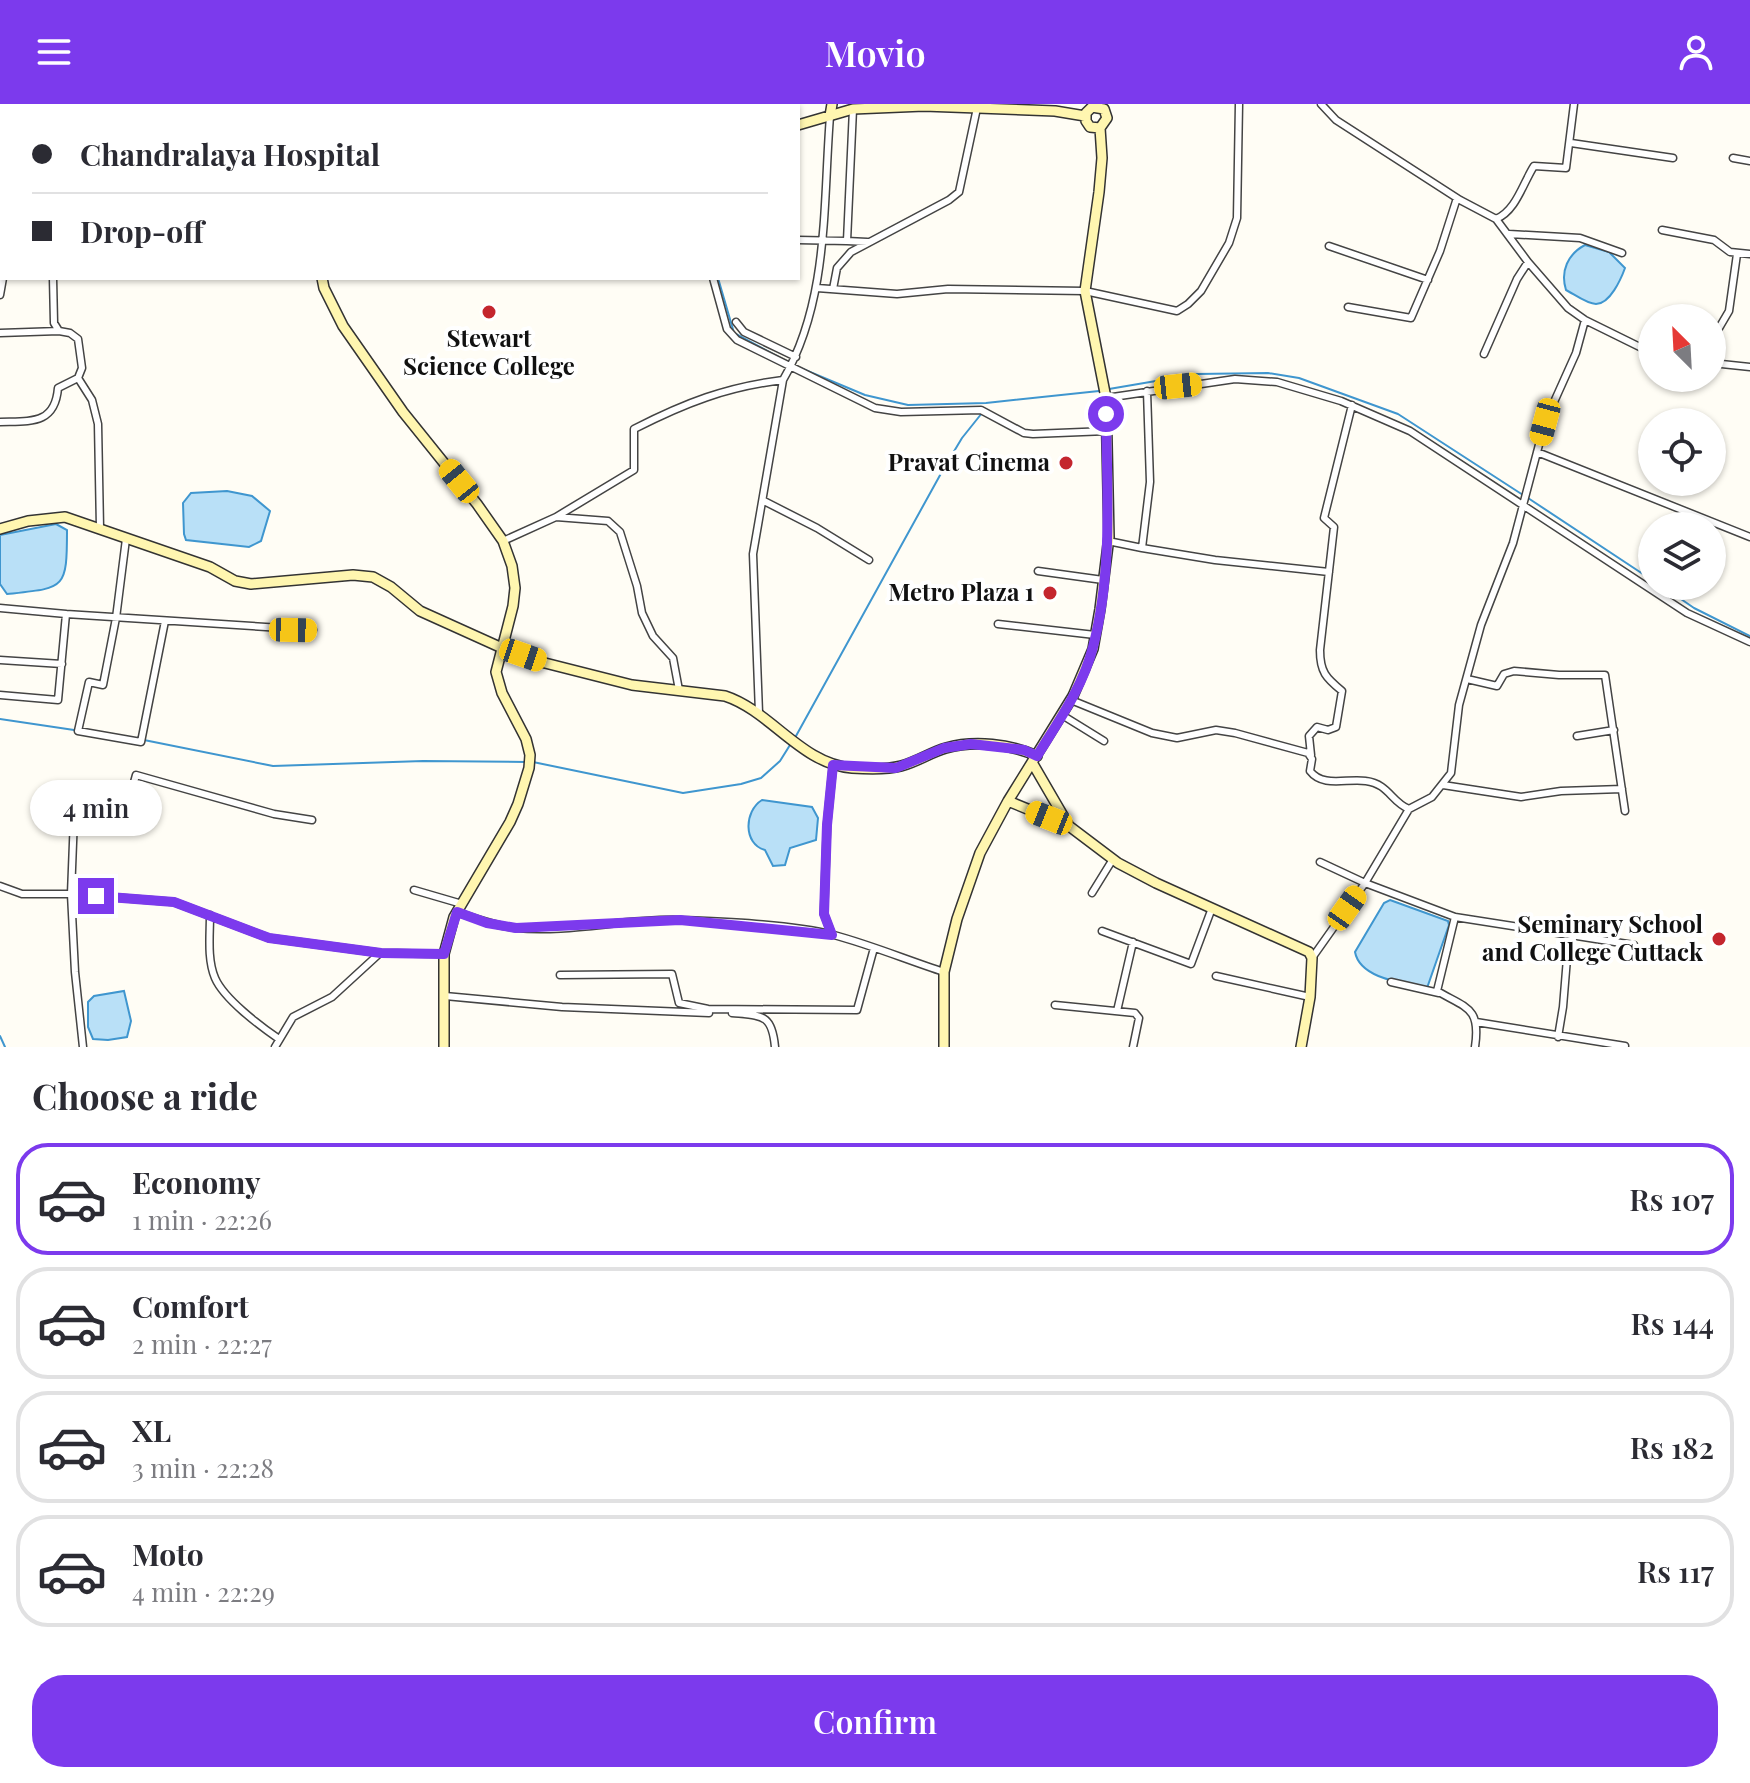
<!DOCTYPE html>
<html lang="en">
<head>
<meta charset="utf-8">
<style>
	body { margin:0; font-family:"Playfair Display",serif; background:#f7f7f7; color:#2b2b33; height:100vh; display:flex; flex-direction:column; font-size:30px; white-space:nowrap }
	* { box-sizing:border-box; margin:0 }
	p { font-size:26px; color:#7c7c81 }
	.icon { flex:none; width:44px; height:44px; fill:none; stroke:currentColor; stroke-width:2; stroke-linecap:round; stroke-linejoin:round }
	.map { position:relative; height:943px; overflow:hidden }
	.sheet { display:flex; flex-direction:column; background:#fff; flex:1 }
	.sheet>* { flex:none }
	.guide { position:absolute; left:0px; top:0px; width:800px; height:176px; box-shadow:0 2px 6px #0004; display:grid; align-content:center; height:176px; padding:0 32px; background:#fff }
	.needle { width:52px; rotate:336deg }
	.controls { position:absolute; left:1638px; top:200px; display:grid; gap:16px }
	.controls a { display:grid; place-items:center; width:88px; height:88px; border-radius:50%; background:#fff; box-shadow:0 2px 6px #0004; font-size:40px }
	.end { position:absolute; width:36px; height:36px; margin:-18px; border:10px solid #7c3aed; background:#fff; box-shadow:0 0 0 4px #fff }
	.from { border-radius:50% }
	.bubble { position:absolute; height:56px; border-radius:28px; background:#fff; box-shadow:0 2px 6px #0004; font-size:26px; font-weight:600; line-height:56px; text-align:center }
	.car { position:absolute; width:24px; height:48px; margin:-24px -12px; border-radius:10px; box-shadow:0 0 6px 2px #0007; background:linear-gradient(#f5c518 24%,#345 0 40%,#f5c518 0 76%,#345 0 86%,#f5c518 0) }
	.guide b { display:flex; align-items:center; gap:28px; height:76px; font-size:30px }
	.guide b+b { border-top:2px solid #e1e1e2 }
	.guide i { width:20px; height:20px; background:#2b2b33 }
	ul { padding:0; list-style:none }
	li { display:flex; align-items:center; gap:24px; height:112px; margin:0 16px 12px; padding:0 16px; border:4px solid #e1e1e2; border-radius:32px }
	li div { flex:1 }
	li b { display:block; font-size:30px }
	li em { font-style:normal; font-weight:600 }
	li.current { border-color:#7c3aed }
	li>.icon { width:72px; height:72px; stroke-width:1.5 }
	h2 { padding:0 32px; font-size:36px; line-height:96px }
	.cta { display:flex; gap:16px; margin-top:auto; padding:16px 32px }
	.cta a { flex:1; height:92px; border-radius:32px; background:#7c3aed; color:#fff; font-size:32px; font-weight:600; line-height:92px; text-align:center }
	header { display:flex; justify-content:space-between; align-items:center; height:104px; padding:0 32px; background:#7c3aed; color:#fff; font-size:36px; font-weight:600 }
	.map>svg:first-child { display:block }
	.water { fill:#b9e0f7; stroke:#3f96cf; stroke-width:2 }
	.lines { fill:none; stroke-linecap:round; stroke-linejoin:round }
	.stream { stroke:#3f96cf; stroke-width:2 }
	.street-casing { stroke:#444; stroke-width:9 }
	.secondary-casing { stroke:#333; stroke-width:12 }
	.street { stroke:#fff; stroke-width:6 }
	.secondary { stroke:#fff6b0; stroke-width:9 }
	.route { stroke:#7c3aed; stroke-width:10 }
	.poi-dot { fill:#c4262e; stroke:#fff; stroke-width:3 }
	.labels { text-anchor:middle; stroke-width:8; stroke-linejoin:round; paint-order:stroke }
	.poi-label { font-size:24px; font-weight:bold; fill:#111; stroke:#fff; text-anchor:end }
</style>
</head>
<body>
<header><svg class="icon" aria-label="menu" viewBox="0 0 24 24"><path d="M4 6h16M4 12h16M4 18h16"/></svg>Movio<svg class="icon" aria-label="person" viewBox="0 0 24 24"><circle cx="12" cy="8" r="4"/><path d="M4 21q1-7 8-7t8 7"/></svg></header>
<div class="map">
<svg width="1750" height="943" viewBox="0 0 1750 943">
	<rect width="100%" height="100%" fill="#fffdf5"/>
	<path class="water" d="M 1585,141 L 1609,148 L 1625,164 C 1621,175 1610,200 1596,200 C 1587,200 1574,190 1566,186 C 1560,167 1568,150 1585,141 Z
		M 227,387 L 252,392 L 270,407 L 261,437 L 249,443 L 186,436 L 184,430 L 183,399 L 191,389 Z
		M 56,420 L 67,426 C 67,486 65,484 7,490 L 0,480 L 0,431 Z
		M 762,696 L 812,703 L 818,714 L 816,736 L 790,744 L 785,761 L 773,762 L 765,746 C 743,740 744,707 762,696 Z
		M 1390,796 L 1448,817 L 1449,821 L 1427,884 C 1404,879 1360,875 1355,848 L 1384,799 Z
		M 124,887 L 131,917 L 127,933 L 108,936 L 93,935 L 88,923 L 88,898 L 94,892 Z"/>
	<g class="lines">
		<path class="stream" d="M 695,0 L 695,2
			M 718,174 L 734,229 L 788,258
			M 798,263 L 865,291 L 908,301 L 986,299 L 1099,287
			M 1109,285 L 1197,270 L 1268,269 L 1299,274 L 1398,310 L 1523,391
			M 1528,394 L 1652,476
			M 1662,482 L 1694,504 L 1750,532
			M 0,615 L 74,626
			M 796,632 L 944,364 L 962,334 L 982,309
			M 144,636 L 273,662 L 423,657 L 527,658
			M 533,658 L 683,689 L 741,680 L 761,674 L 780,657 L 790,641
			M 0,932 L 5,943"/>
		<defs>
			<path id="street" d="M 1321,0 L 1336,16 L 1460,96 L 1496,115 L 1528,158 L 1568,204 L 1585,216 L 1652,249
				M 489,2 L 490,0
				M 853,5 L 847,137 L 867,138
				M 1571,39 L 1673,54
				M 1733,54 L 1750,57
				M 1496,115 C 1516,107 1523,79 1534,62 L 1566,64 L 1574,0
				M 1662,126 L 1714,136 L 1730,148 L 1750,150
				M 1509,130 L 1580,134 L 1622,149
				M 798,136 L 847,137
				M 1329,142 L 1428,176
				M 713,174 L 727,225 L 737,236 L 875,304 L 901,308 L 981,306 L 1024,329 L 1033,330 L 1107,327
				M 817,184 L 897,190 L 948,185 L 1085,187 L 1177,207 L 1188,200 L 1201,187 L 1229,139 L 1237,114 L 1239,0
				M 833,185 L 837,164 L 851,148 L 949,96 L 959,88 L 977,4
				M 0,191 L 3,174
				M 1348,203 L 1411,214 L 1440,147 L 1457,94
				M 736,218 L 744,228 L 796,253
				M 0,229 L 59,227
				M 1712,236 L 1729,207 L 1737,150
				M 1484,250 L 1517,175 L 1528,158
				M 1712,259 L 1750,263
				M 78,274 L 92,296 L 98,320 L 100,424
				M 1147,287 L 1150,378 L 1142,444 L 1215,456 L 1329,468
				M 1106,294 L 1235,275 L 1277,278 L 1341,297 L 1410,327 L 1687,509 L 1750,538
				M 0,318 C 30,317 55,321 58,284 L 78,274 L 82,264 L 78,235 L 70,229 L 59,227 L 54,219 L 53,174
				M 1537,348 L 1750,433
				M 764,397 L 817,424 L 869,456
				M 126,435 L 116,514 L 103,581 L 89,578 L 78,627 L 141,638 L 165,517
				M 503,437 L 556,413
				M 1108,437 L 1142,444
				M 1038,467 L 1103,476
				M 0,504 L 66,510 L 58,596 L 0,591
				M 66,510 L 313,526
				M 998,520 L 1095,531
				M 0,556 L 62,560
				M 1467,575 L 1497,582 L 1504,570 L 1514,567 L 1559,571 L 1605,571 L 1625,707
				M 679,586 L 673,554 L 653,532 L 642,509 L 637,482 L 620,428 L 608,417 L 556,413 L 634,366 L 634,325 C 685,299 726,283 783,276 C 829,197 823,101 830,12
				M 1071,596 L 1152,629 L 1177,634 L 1216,626 L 1235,629 L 1308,649 L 1312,655 L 1310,667 C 1323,684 1347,674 1366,677 C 1389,680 1391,698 1409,705 L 1432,693 L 1451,669 L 1459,601 L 1481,521 L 1513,439 L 1545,318 L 1576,249 L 1585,216
				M 759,609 L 753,450 L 783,276
				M 1062,611 L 1104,637
				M 1577,632 L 1614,626
				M 1311,651 L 1309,632 L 1317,623 L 1328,626 L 1336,623 L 1342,587 C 1326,574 1320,568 1320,546 L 1334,423 L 1324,414 L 1352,301
				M 1443,681 L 1521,693 L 1561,687 L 1622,685
				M 1320,758 L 1365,779 L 1455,813 L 1437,887 C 1466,904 1481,903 1475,943
				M 0,782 L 22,790 L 71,790 L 174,798 L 269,834 L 381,849 L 444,850
				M 414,786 L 462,800
				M 1092,789 L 1113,755
				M 457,808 C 476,815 496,822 516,824 C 571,829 626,814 681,816 C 728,818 789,820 834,831 C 871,841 907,856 944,868
				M 210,811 C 210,831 207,855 215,874 C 224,895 260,922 279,935
				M 1455,813 L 1634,841
				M 1102,827 L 1191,860 L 1212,804
				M 832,831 L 824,810 L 827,721 L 833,661
				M 1312,854 L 1365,779 L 1409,705
				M 560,871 L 672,870 L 679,899 L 708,905 L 857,906 L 874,844
				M 1216,872 L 1310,893
				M 1391,878 L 1439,889
				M 445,892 L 562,903 L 709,909
				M 1055,901 L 1135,909 L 1139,914 L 1133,943
				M 1117,907 L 1133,838
				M 732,909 C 763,912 772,910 775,943
				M 1476,918 L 1625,942
				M 1558,933 L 1563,903 L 1569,830
				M 83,943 L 75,868 L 71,790 L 74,713 L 89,705 L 127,704 L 136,671 L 274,710 L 312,716
				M 275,943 L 293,913 L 332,893 L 380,849"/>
			<path id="secondary" d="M 436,0 L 443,2
				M 830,12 L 832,0
				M 798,21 L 853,5 L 924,2 L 1055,7 L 1085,12
				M 0,144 L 2,144
				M 322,174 L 324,184 L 343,222 L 403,308 L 477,400 L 503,437 L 512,462 L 515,484 L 513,502 L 496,568 L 502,589 L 526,635 L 530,651 L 529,664 L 518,700 L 510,718 L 454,813 L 444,850 L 444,943
				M 0,425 L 28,417 L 65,413 L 210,463 L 235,477 L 251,480 L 353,471 L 373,473 L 391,483 L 420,507 L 502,544 L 545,559 L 632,581 L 725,592 C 771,607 801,660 852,664 C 867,665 886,666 901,662 C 917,658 931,648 946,644 C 974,636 1011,640 1037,652
				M 1033,660 L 1069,722
				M 1008,697 L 1069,722 L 1118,759 L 1156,779 L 1309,848 L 1312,854 L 1310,893 L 1301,943
				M 944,943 L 944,868 L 957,815 L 980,749 L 1008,697 L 1073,592 L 1093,545 L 1100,505 L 1109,433 L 1106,294 L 1085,187 L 1099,88 L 1102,54 L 1100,24 L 1107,14 L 1104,5 L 1092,3 L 1086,9 L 1086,17 L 1090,23 L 1100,24"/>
		</defs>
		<use href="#street" class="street-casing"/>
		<use href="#secondary" class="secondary-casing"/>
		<use href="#street" class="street"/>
		<use href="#secondary" class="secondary"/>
	</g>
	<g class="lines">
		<path class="route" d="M 96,792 L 174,798 L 269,834 L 381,849 L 444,850 L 457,808 L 487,819 L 516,824 L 680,816 L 832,831 L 824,810 L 827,721 L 833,661 L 896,664 L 944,644 L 971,640 L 1024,646 L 1037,652 C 1058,618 1083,583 1093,543 C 1113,467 1107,388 1106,310"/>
	</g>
	<g class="poi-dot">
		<circle cx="489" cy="208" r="8"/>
		<circle cx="1066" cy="359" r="8"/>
		<circle cx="1050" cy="489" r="8"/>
		<circle cx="1719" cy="835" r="8"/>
	</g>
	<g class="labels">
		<g class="poi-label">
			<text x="489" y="243" text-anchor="middle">Stewart<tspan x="489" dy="28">Science College</tspan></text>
			<text x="1050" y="367">Pravat Cinema</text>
			<text x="1034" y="497">Metro Plaza 1</text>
			<text x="1703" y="829">Seminary School<tspan x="1703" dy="28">and College Cuttack</tspan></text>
		</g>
	</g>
</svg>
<div class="controls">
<a><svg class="needle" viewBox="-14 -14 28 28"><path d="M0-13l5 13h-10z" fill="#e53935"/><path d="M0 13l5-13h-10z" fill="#7c7c81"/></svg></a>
<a><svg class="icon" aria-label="locate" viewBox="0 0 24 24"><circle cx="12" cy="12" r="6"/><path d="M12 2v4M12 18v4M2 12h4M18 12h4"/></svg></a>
<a><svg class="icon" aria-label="layers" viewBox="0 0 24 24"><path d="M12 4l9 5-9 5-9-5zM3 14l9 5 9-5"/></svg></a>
</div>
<i class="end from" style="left:1106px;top:310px"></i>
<i class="end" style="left:96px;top:792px"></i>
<div class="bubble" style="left:30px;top:676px;width:132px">4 min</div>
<i class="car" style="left:1178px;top:282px;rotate:84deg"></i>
<i class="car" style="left:1545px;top:318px;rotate:195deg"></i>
<i class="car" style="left:459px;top:377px;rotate:321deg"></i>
<i class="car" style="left:293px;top:526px;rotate:91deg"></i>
<i class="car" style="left:523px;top:551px;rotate:109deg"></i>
<i class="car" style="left:1049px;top:714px;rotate:292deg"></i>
<i class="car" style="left:1347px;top:804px;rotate:35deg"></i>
<div class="guide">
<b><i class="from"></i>Chandralaya Hospital</b>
<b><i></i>Drop-off</b>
</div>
</div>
<section class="sheet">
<h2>Choose a ride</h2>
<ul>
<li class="current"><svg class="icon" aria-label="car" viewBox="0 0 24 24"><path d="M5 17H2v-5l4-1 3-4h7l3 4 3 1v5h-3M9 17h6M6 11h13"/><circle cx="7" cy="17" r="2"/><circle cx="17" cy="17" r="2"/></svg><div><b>Economy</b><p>1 min · 22:26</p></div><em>Rs 107</em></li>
<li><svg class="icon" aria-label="car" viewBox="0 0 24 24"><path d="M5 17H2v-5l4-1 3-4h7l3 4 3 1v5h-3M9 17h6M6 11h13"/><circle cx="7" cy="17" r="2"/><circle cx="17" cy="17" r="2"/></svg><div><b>Comfort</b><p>2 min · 22:27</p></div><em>Rs 144</em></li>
<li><svg class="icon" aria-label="car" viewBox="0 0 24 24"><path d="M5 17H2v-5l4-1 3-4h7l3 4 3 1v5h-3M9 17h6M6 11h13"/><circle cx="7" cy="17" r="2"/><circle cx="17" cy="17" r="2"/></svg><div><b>XL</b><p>3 min · 22:28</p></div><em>Rs 182</em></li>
<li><svg class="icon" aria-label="car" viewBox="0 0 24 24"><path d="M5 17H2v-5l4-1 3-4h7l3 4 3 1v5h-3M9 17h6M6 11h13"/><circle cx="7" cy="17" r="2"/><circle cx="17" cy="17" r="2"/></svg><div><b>Moto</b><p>4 min · 22:29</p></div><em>Rs 117</em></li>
</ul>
<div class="cta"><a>Confirm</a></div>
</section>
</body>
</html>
